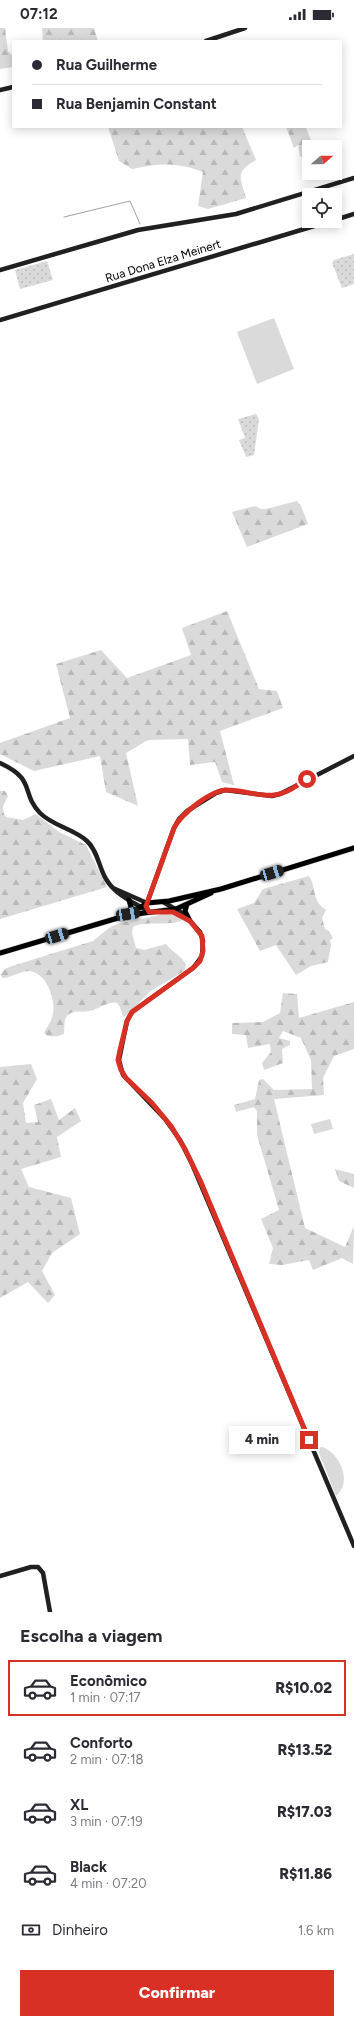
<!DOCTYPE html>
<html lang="pt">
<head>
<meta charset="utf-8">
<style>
	body { margin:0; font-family:Figtree,sans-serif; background:#f2f2f3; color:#2b2b33; height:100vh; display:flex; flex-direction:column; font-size:15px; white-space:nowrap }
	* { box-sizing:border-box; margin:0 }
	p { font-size:13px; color:#7c7c81 }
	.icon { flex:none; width:22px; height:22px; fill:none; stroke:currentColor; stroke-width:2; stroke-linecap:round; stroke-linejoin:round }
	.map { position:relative; height:1584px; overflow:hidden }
	.details { display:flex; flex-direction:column; background:#fff; flex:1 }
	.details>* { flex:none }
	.banner { position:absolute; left:12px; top:12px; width:330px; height:88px; border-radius:0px; box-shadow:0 2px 10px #0003; display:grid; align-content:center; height:88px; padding:0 20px; background:#fff }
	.needle { width:26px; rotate:70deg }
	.tools { position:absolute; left:302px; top:112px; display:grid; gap:8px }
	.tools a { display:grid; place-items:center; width:40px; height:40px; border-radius:0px; background:#fff; box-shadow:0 2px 10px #0003; font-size:20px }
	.end { position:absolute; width:18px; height:18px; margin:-9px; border:5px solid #d93025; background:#fff; box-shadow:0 0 0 2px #fff }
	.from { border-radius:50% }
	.bubble { position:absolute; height:28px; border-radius:0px; background:#fff; box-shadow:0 2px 10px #0003; font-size:13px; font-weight:800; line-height:28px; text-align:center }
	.car { position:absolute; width:12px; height:24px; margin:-12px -6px; border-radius:5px; box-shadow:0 0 3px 1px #0007; background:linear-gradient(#222 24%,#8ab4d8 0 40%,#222 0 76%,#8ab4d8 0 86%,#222 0) }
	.banner b { display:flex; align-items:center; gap:14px; height:38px; font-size:15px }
	.banner b+b { border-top:1px solid #e1e1e2 }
	.banner i { width:10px; height:10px; background:#2b2b33 }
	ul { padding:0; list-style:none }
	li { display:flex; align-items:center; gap:12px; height:56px; margin:0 8px 6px; padding:0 12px; border:2px solid transparent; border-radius:0px }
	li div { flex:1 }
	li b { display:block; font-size:15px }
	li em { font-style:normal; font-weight:800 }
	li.selected { border-color:#d93025 }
	li>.icon { width:36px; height:36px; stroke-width:1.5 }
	h2 { padding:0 20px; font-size:18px; line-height:48px }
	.pay { display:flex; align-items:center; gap:10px; height:44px; padding:0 20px; font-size:15px }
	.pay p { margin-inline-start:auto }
	.action { display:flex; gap:8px; margin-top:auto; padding:8px 20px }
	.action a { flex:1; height:46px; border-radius:0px; background:#d93025; color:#fff; font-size:16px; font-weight:800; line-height:46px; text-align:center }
	.status { display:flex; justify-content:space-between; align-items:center; height:28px; padding:0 20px; background:#fff; direction:ltr }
	.status svg { height:11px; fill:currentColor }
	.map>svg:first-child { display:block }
	.grass { fill:url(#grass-dots) }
	.forest { fill:url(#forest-firs) }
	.park { fill:#dadada }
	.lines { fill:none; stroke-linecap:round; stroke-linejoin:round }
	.stream { stroke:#a1a1a1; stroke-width:1 }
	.primary-casing { stroke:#dbdbdb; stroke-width:6 }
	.secondary { stroke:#202020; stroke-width:4.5 }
	.primary { stroke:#000; stroke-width:5 }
	.route { stroke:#d93025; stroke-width:5 }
	.labels { text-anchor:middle; stroke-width:4; stroke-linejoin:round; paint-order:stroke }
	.street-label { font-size:12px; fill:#000; stroke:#fff }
</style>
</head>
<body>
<div class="status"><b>07:12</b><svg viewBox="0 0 49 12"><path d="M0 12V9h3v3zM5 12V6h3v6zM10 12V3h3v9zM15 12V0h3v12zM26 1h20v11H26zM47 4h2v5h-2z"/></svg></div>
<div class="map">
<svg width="354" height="1584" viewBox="0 0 354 1584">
	<defs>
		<pattern id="grass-dots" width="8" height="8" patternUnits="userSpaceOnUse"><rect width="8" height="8" fill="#dadada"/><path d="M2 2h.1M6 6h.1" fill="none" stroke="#b9b9b9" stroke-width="1.8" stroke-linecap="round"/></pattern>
		<pattern id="forest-firs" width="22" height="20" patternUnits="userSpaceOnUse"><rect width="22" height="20" fill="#dadada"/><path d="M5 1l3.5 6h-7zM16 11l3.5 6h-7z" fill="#b9b9b9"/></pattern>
	</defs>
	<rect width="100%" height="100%" fill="#fff"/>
	<path class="grass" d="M 354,226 L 354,256 L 342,260 L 332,235 L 334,232 Z
		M 47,233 L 53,252 L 20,261 L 15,242 Z
		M 256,386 L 259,391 L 254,427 L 246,429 L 239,412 L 245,410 L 238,391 Z"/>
	<path class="forest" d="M 0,0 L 5,0 L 8,23 L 13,28 L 13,39 L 0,41 Z
		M 42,0 L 94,0 L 98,13 L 43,13 Z
		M 108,99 L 242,99 L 256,132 C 235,144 240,149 246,170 L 208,181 L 198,178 L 203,144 C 177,134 159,135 132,141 L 119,133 Z
		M 286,99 L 306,99 L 313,119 L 309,119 L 309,133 L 300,128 L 298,117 L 294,120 Z
		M 297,473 L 301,478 L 308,496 L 247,519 L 232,484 L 255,478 L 261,481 L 266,481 Z
		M 227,583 L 259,661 L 277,663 L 283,680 L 220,703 L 234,757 L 222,754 L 215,734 L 190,737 L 188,711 L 148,712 L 126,725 L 138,778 L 106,764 L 100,728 L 34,743 L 0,726 L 0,715 L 70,690 L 56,636 L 101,622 L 127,650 L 191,627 L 182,600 Z
		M 0,763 L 5,763 L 8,768 C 4,777 0,780 6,789 L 23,792 L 36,786 L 59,804 L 86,817 L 107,859 L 0,891 Z
		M 309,848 C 317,860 311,872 326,882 L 322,890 L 325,901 L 329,903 L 333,910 L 330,912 L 331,917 L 328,934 L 311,938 L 296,947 L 276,917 L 260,923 L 237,881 L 254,875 L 263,861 Z
		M 164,886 L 180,888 L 182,892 C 170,899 143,892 133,899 L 132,905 L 136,920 L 144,922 L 166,916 C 172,924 183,929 186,937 L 184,943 L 149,964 L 129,986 L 123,989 L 120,979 L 117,975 C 107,973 99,981 89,983 C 82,985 74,981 68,987 C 63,991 65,1000 64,1006 C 58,1008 50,1011 44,1005 C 47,999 52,993 53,985 C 56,971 46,944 29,943 C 22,943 13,948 5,950 L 3,950 L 0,947 L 5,941 L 12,938 L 93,913 L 109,900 L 117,896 Z
		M 283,965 L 297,966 L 299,990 L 354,974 L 354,1021 L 334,1028 L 323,1050 L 324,1067 L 274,1071 L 305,1200 L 345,1219 L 354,1198 L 353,1236 L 342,1230 L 313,1242 L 309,1232 L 282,1237 L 269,1236 L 273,1220 L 261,1191 L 279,1182 L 257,1107 L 257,1083 L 254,1079 L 236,1084 L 234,1077 L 255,1071 L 259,1052 L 263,1051 L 274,1062 L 312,1061 L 311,1032 L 301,1010 L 283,1003 L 279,1010 L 290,1013 L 290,1017 L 282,1021 L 283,1035 L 264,1042 L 262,1035 L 271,1024 L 270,1016 L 248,1020 L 246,1007 L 232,1006 L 232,995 L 263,994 L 280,985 Z
		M 31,1036 L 37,1051 L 23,1075 L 26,1095 L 38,1094 L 34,1077 L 51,1071 L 59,1092 L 75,1080 L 81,1093 L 57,1109 L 61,1129 L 21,1141 L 29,1159 L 71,1170 L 80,1206 L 52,1225 L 42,1243 L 55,1267 L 48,1275 L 28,1254 L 0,1270 L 0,1039 Z
		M 335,1141 L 354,1146 L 354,1160 L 339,1153 Z"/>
	<path class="park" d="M 274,290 L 294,341 L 257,356 L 237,304 Z
		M 330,1091 L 333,1101 L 314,1106 L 311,1096 Z
		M 322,1419 C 340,1425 353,1454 336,1468 L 317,1420 Z"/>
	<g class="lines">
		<path class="stream" d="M 64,189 L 130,173 L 140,196"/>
		<defs>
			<path id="primary" d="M 187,876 L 185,883 L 190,893
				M 129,886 L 131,879 L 129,872
				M 128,887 L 147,875 L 169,873 L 221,861 L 354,820
				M 0,925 L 128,887 L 176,881 L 211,865"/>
		</defs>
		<use href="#primary" class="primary-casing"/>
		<path class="secondary" d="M 206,13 L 245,0
			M 0,62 L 13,59
			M 335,192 L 354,186
			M 0,242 L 138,202 L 236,186 L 354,150
			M 0,292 L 331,193
			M 0,735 C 37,752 20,764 40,785 C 53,798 74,801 87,813 C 98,823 99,840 106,851 C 116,868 134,874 149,884
			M 113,860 L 147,875 L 174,800 L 179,791 L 187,783 L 216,765 L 225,762 L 272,768 L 280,766 L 354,728
			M 163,874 L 184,886 L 200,904 L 203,913 L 202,928 L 193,940 L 132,984 L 127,993 L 119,1032 L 123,1047 L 165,1091 L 180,1112 L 192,1136 L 354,1518
			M 0,1548 L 31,1539 L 38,1539 L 43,1545 L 50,1584"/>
		<use href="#primary" class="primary"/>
	</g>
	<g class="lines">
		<path class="route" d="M 307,751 C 298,757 286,766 274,767 C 259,769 243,762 228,762 C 212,761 181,786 174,800 L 146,878 L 149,884 L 173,884 L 190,893 L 202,908 L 203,923 L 200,933 L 193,940 L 132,984 L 127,993 L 120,1022 L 118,1032 L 121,1042 L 126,1050 L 152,1075 L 171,1098 L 185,1121 L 200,1152 L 309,1412"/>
	</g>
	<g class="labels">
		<g class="street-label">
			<text transform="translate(163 233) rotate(-17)" y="4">Rua Dona Elza Meinert</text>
		</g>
	</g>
</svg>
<div class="tools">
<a><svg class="needle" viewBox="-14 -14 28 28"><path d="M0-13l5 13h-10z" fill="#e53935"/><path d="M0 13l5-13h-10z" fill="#7c7c81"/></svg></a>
<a><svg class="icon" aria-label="locate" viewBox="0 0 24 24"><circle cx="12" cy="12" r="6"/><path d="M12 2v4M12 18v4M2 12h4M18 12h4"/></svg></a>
</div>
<i class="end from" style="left:307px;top:751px"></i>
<i class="end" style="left:309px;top:1412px"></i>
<div class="bubble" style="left:229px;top:1398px;width:66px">4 min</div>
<i class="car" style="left:272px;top:845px;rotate:73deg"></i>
<i class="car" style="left:128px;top:886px;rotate:80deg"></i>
<i class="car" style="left:57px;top:908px;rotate:73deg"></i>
<div class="banner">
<b><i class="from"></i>Rua Guilherme</b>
<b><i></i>Rua Benjamin Constant</b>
</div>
</div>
<section class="details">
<h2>Escolha a viagem</h2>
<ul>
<li class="selected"><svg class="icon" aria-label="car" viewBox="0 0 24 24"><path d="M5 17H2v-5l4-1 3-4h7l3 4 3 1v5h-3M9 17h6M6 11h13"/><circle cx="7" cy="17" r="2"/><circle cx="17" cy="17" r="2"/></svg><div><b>Econômico</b><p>1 min · 07:17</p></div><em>R$10.02</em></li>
<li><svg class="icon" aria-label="car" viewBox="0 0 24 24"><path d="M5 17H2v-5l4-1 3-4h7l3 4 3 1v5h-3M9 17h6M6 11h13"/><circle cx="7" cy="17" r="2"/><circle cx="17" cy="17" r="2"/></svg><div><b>Conforto</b><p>2 min · 07:18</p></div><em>R$13.52</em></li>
<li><svg class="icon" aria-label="car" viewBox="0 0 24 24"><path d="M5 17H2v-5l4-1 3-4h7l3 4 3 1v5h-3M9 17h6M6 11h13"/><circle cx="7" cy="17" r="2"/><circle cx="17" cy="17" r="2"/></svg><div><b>XL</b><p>3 min · 07:19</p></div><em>R$17.03</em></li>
<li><svg class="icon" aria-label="car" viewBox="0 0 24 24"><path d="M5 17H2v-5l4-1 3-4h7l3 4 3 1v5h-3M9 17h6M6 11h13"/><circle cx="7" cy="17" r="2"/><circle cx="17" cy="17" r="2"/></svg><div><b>Black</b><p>4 min · 07:20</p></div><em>R$11.86</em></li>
</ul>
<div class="pay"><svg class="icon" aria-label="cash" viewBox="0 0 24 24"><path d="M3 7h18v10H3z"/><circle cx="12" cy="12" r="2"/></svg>Dinheiro<p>1.6 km</p></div>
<div class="action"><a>Confirmar</a></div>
</section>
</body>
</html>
